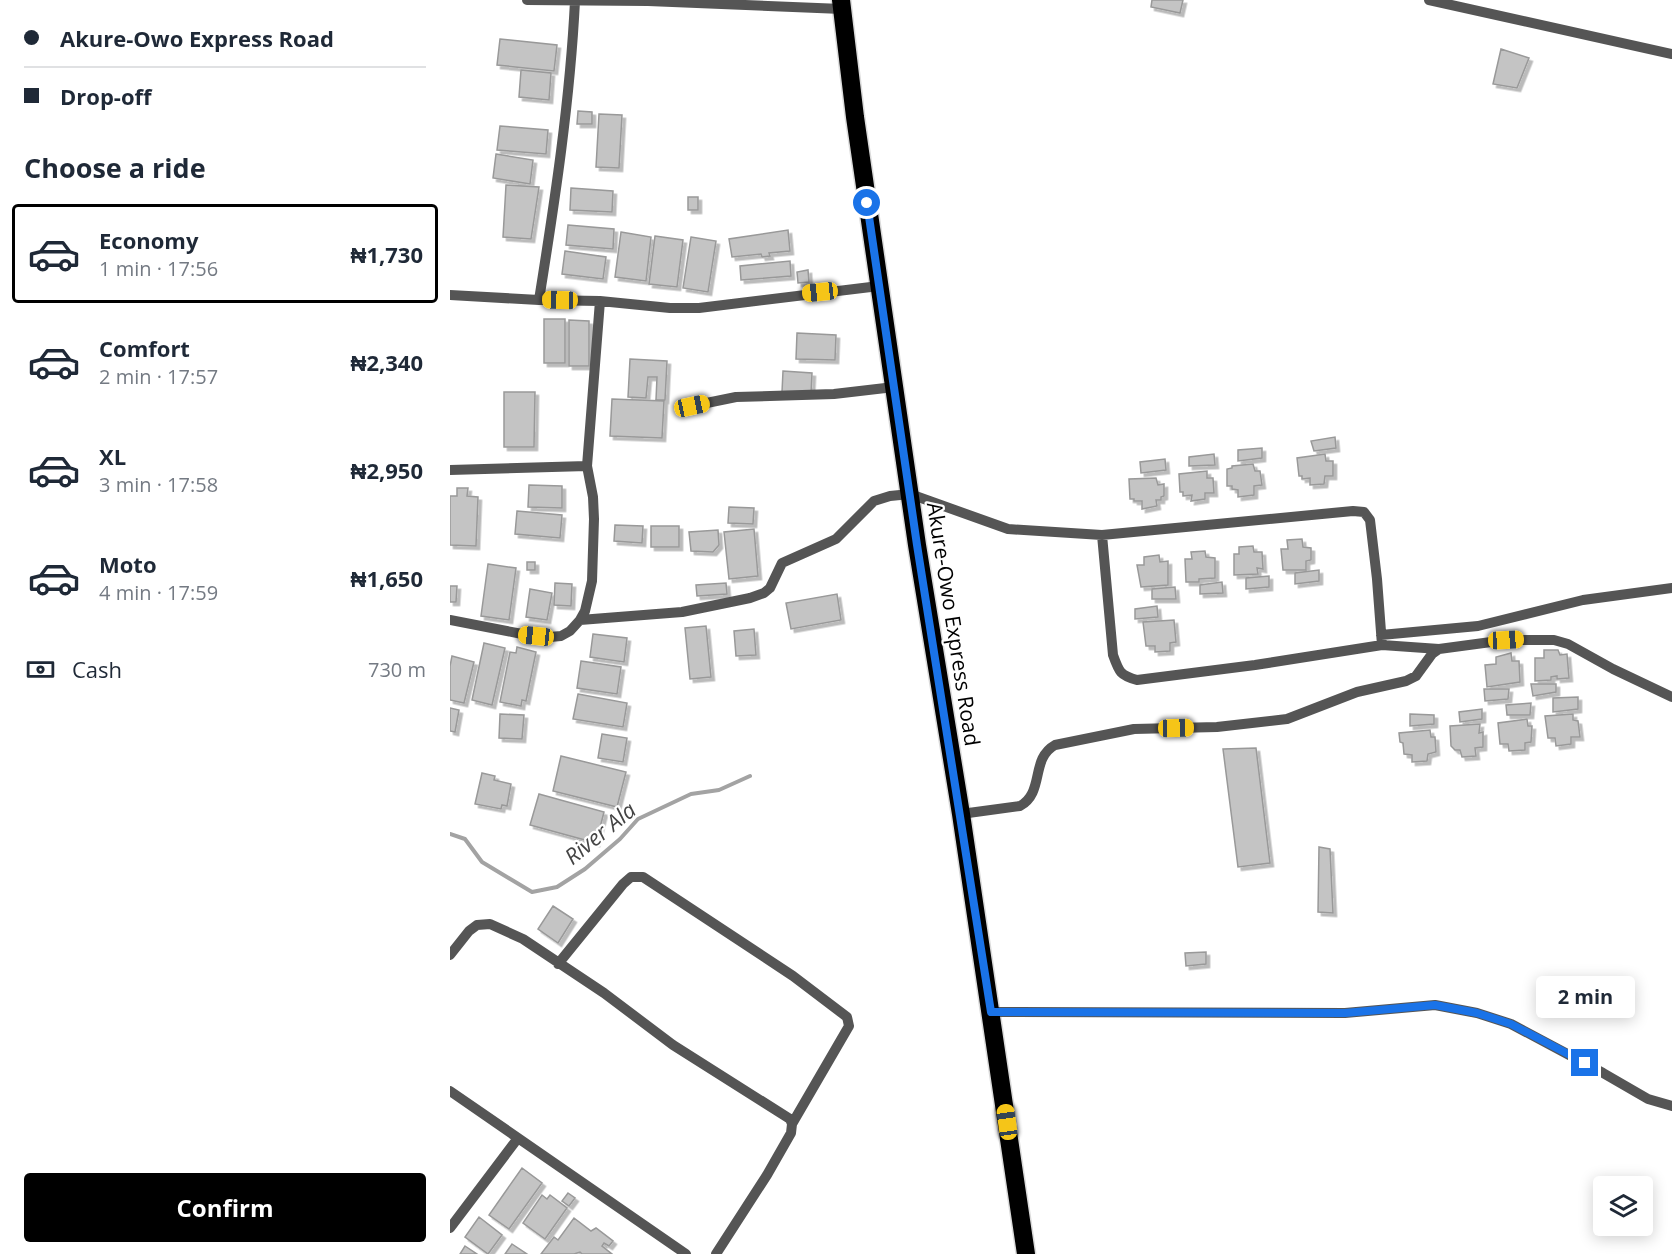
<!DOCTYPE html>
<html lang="en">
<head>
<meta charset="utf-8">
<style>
	body { margin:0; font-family:"Open Sans",sans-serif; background:#f2f2f3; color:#1f2937; height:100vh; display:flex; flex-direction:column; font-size:22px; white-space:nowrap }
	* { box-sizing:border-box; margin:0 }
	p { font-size:20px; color:#747a83 }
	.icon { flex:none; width:33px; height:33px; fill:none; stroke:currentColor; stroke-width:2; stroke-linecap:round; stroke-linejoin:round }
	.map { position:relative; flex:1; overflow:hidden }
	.side { display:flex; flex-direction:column; background:#fff; width:450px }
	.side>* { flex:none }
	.hud { display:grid; align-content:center; height:132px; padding:0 24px; background:#fff }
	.controls { position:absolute; left:1143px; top:1176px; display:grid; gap:12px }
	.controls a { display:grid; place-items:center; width:60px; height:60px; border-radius:6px; background:#fff; box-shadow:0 3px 15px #0003; font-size:30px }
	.end { position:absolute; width:27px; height:27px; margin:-14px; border:8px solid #1a73e8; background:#fff; box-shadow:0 0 0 3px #fff }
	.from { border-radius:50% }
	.bubble { position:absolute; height:42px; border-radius:6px; background:#fff; box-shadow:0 3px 15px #0003; font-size:20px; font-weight:700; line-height:42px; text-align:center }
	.car { position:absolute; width:18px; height:36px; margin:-18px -9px; border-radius:8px; box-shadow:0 0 4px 2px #0007; background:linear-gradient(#f5c518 24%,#345 0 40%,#f5c518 0 76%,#345 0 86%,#f5c518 0) }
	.hud b { display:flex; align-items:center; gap:21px; height:57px; font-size:22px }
	.hud b+b { border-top:2px solid #e0e1e3 }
	.hud i { width:15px; height:15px; background:#1f2937 }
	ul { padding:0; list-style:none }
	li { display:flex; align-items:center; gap:18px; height:99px; margin:0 12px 9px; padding:0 12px; border:3px solid transparent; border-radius:6px }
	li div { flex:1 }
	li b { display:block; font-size:22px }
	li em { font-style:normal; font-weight:700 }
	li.active { border-color:#000 }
	li>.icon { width:54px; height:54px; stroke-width:1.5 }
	h2 { padding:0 24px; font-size:27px; line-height:72px }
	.pay { display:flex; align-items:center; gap:15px; height:66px; padding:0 24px; font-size:22px }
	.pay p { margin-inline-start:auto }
	.primary-button { display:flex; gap:12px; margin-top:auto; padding:12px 24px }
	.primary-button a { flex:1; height:69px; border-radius:6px; background:#000; color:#fff; font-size:24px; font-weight:700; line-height:69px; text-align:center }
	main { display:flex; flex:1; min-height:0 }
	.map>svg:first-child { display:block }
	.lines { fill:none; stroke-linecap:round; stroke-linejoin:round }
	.stream { stroke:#a3a3a3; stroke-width:4 }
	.building { fill:#c4c4c4; stroke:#999; stroke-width:1.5; filter:url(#shadow) }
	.highway-casing { stroke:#dbdbdb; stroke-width:21 }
	.street { stroke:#555; stroke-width:10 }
	.highway { stroke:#000; stroke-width:18 }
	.route { stroke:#1a73e8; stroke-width:8 }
	.labels { text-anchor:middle; stroke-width:4.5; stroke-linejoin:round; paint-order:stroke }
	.street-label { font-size:21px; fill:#000; stroke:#fff }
	.water-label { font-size:22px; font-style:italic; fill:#444; stroke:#fff }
</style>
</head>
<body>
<main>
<section class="side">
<div class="hud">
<b><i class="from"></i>Akure-Owo Express Road</b>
<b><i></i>Drop-off</b>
</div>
<h2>Choose a ride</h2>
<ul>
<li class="active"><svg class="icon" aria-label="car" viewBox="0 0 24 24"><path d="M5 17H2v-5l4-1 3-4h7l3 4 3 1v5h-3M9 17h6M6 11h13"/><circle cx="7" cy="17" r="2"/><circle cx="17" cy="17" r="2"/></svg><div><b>Economy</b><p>1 min · 17:56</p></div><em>₦1,730</em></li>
<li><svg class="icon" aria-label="car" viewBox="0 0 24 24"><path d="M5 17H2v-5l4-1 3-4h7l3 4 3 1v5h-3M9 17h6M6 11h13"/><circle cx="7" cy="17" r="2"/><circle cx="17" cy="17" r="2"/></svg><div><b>Comfort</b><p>2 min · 17:57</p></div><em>₦2,340</em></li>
<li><svg class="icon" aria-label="car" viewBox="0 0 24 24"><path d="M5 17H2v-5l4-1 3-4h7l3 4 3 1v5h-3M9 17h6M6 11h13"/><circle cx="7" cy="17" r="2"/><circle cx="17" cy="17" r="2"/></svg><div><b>XL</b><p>3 min · 17:58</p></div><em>₦2,950</em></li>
<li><svg class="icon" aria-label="car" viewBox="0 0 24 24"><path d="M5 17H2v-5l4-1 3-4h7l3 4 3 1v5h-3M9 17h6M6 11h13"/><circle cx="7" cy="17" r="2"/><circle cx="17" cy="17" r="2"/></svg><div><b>Moto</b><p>4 min · 17:59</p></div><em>₦1,650</em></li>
</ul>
<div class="pay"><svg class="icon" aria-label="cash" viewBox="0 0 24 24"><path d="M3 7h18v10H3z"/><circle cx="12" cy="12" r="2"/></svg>Cash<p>730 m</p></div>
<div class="primary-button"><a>Confirm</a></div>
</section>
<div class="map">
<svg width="1222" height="1254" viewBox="0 0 1222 1254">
	<defs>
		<filter id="shadow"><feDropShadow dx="3.5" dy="3.5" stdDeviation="0" flood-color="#0004"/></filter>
	</defs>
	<rect width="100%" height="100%" fill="#fff"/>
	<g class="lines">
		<path class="stream" d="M 0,834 L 15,839 L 32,862 L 82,892 L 107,887 L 135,869 L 170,839 L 188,819 L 241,794 L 269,790 L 300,776"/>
	</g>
	<path class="building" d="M 702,0 L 733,0 L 730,13 L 701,7 Z
		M 50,39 L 107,45 L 104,71 L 47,65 Z
		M 1051,49 L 1079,58 L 1067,88 L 1043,84 Z
		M 71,70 L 101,73 L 99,100 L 69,97 Z
		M 128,111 L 142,112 L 142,124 L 127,124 Z
		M 149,114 L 172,115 L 169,168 L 146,167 Z
		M 50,126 L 98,130 L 96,154 L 47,150 Z
		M 46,154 L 83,160 L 80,184 L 43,178 Z
		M 56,185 L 89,187 L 81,239 L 53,237 Z
		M 121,188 L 163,191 L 162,212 L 120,210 Z
		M 238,197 L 248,197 L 248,210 L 238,210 Z
		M 118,225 L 164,229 L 163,249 L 116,245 Z
		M 338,230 L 340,251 L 319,253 L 320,256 L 312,257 L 311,254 L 282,257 L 279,239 Z
		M 171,232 L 201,237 L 196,281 L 165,277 Z
		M 205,236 L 233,240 L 227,287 L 199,284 Z
		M 241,237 L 266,241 L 258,292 L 233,288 Z
		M 115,251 L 156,257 L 153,279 L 112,274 Z
		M 340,261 L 341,276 L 291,280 L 290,266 Z
		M 358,270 L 359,282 L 348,283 L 347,272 Z
		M 94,319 L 115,319 L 115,363 L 94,363 Z
		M 119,320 L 139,321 L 139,366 L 119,366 Z
		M 347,333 L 386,335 L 385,360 L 346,359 Z
		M 180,359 L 217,361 L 215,400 L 206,400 L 207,377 L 198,377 L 196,398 L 178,397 Z
		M 333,371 L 362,373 L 361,394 L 332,392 Z
		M 54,392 L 85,392 L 84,447 L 54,447 Z
		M 162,399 L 214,401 L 212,438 L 160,436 Z
		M 885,437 L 886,448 L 864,451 L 861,441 Z
		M 812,448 L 812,458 L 788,461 L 788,450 Z
		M 764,454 L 765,465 L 739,466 L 739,457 Z
		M 875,454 L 876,461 L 883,461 L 883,476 L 875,476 L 874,484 L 860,485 L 860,478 L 852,479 L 852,476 L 849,476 L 847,458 Z
		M 715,459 L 716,470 L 691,473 L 690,462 Z
		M 803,464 L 805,471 L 810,471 L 812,485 L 804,486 L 804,495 L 788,497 L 788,490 L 782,489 L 782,486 L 777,486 L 777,469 L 782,468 L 782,466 Z
		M 757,471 L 757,478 L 763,478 L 764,493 L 755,493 L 755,499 L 741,501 L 742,495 L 733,496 L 733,492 L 730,492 L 729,474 Z
		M 706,478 L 708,485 L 714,484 L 714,496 L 711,497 L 711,500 L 706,500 L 707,506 L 692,509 L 692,501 L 684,501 L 684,499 L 680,499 L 679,479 Z
		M 79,485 L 112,486 L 112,508 L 78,507 Z
		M 7,488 L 18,488 L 17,496 L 28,497 L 26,546 L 0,545 L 0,496 L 7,496 Z
		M 279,507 L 304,508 L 303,524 L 278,523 Z
		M 67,511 L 112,515 L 110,538 L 65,534 Z
		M 165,525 L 193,526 L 192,543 L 164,541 Z
		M 201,526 L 229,526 L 229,547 L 201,547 Z
		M 304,529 L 308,576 L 279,579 L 274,532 Z
		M 268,530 L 269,545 L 263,552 L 241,551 L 239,532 Z
		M 852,539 L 853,547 L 861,548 L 861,560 L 856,561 L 856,570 L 833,570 L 831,549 L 838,549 L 837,540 Z
		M 803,546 L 804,552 L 812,552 L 813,569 L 807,568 L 808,574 L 784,575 L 784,554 L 789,554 L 789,547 Z
		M 755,551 L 756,557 L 765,558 L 765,578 L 749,579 L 749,582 L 736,582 L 735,559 L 742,559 L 741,552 Z
		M 709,555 L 710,562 L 718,561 L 718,585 L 691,587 L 687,565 L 694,565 L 694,557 Z
		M 77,562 L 85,562 L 85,570 L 77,570 Z
		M 38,564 L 66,568 L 59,620 L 31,616 Z
		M 869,570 L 869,581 L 845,584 L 845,573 Z
		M 819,576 L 819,587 L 796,589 L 796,578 Z
		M 772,582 L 773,593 L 750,594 L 750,585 Z
		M 105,583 L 122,584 L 121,606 L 104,605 Z
		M 276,583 L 277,594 L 247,596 L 246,585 Z
		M 0,586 L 7,586 L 6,602 L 0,602 Z
		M 725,587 L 726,599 L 702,599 L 702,589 Z
		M 80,589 L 102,593 L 97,620 L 76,617 Z
		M 387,594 L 391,620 L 341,629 L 336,603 Z
		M 707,606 L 708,617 L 685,619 L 685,609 Z
		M 724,620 L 726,642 L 720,643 L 720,651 L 705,652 L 705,646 L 696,646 L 693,622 Z
		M 256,626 L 261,677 L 240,679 L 235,628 Z
		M 304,629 L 306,655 L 286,656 L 284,631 Z
		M 143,634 L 177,638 L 174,662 L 140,657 Z
		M 34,643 L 55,648 L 42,705 L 22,700 Z
		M 67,647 L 86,652 L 76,701 L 72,700 L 71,706 L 50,702 L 60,652 L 66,653 Z
		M 1094,650 L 1108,650 L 1110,655 L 1117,654 L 1119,678 L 1107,679 L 1107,676 L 1101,677 L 1101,680 L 1085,681 L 1085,658 L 1094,658 Z
		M 1061,653 L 1062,661 L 1069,661 L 1070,682 L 1037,687 L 1035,665 L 1046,664 L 1046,657 Z
		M 2,656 L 24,662 L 14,703 L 0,700 L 0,666 Z
		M 131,661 L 171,667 L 167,694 L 127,688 Z
		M 1081,684 L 1106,684 L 1106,692 L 1083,696 Z
		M 1034,689 L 1059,689 L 1058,699 L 1035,701 Z
		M 128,694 L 177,703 L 173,727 L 123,719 Z
		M 1128,697 L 1128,709 L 1103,712 L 1103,698 Z
		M 1081,703 L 1080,715 L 1057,715 L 1056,705 Z
		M 0,708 L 9,710 L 5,732 L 0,731 Z
		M 1032,709 L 1032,719 L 1010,722 L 1009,712 Z
		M 50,714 L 74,715 L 72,739 L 49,738 Z
		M 960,714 L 984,715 L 984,724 L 960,726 Z
		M 1123,714 L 1123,720 L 1128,721 L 1130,737 L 1121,737 L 1121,744 L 1106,746 L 1105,738 L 1098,738 L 1095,716 Z
		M 1077,719 L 1078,726 L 1082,726 L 1081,742 L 1075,743 L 1075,750 L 1059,751 L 1058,744 L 1050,744 L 1048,723 Z
		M 1030,724 L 1029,733 L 1033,732 L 1033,747 L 1025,748 L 1026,756 L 1012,757 L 1010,750 L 1005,750 L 1001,746 L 1000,726 Z
		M 980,730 L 981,737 L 985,737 L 986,752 L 978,754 L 977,761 L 962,762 L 962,755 L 954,754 L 953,743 L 950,742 L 949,733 Z
		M 152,734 L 177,738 L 173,762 L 148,758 Z
		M 806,748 L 820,863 L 788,867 L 773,749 Z
		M 111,756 L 176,772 L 167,807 L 103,791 Z
		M 32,773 L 45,776 L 44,780 L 61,784 L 57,806 L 52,805 L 51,809 L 25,804 Z
		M 89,794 L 154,812 L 146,843 L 80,825 Z
		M 869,847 L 880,849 L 883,913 L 868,912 Z
		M 103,906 L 123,919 L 108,943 L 88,929 Z
		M 756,952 L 756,964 L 736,966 L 735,953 Z
		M 72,1168 L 92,1183 L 59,1229 L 39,1215 Z
		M 118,1193 L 125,1198 L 119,1206 L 112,1201 Z
		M 92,1195 L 97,1199 L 100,1195 L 117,1208 L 95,1239 L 73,1223 Z
		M 29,1217 L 52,1235 L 38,1254 L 15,1237 Z
		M 124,1218 L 141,1231 L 146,1228 L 163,1241 L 159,1246 L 154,1243 L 152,1246 L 162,1254 L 132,1254 L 130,1252 L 124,1254 L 91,1254 L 104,1237 L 108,1240 Z
		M 62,1244 L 77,1254 L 55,1254 Z
		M 15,1246 L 27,1254 L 10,1254 Z"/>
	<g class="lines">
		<defs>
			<path id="highway" d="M 391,0 L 405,117 L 467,545 L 511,814 L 576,1254"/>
		</defs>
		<use href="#highway" class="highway-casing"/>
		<path class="street" d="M 77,0 L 198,1 L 392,9
			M 979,0 L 1222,54
			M 0,295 L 89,300 L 150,301 L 220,308 L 249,308 L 429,286
			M 89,300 C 105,200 120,101 125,1
			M 242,406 L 286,397 L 384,394 L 444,387
			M 0,470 L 137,466
			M 652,535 L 663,655 C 669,672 670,675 687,680 L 805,665 L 932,645 L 989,649
			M 0,620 L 72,634 L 100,637 L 111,636 L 120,631 L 130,620 L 135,611 L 142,581 L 144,519 L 143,497 L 137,466 L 150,301
			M 130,620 L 232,612 L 300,598 L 314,593 L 320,588 L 332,563 L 386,539 L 424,501 L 440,496 L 460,494 L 558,529 L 652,535 L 903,511 L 914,512 L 920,520 L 927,579 L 932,645
			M 931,635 L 1028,626 L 1133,600 L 1222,588
			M 511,814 L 570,806 C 595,792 580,759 605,745 L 684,729 L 767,727 L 837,719 L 907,692 L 956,681 L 966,676 L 982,654 L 989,649 L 1056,640 L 1104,640 L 1118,644 L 1163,669 L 1222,697
			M 0,955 L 19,931 L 27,925 L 40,924 L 73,939 L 154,993 L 223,1045 L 340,1119 L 342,1124
			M 108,964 L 173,884 L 181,877 L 193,877 L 343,976 L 397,1017 L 399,1026 L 342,1124 L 341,1133 L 317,1175 L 266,1254
			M 541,1012 L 895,1013 L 985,1005 L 1027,1013 L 1061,1024 L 1153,1073 L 1198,1099 L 1222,1106
			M 0,1091 L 236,1254
			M 0,1228 L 68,1138"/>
		<use href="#highway" class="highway"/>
	</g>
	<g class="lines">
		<path class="route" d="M 417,203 L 467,545 L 541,1012 L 895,1013 L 985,1005 L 1027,1013 L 1061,1024 L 1135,1063"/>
	</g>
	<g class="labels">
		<g class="street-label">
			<text transform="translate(503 624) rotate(81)" y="7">Akure-Owo Express Road</text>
		</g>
		<g class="water-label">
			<text transform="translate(150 833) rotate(-39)" y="8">River Ala</text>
		</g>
	</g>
</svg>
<div class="controls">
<a><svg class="icon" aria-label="layers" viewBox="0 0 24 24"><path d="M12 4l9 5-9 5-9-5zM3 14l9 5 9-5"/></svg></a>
</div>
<i class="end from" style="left:417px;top:203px"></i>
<i class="end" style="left:1135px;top:1063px"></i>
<div class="bubble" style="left:1086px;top:976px;width:99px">2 min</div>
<i class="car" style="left:370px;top:292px;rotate:264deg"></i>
<i class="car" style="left:110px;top:300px;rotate:271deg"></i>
<i class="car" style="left:242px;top:406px;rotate:78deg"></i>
<i class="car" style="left:86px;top:636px;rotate:276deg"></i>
<i class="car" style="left:1056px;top:640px;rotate:87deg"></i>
<i class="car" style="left:726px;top:728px;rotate:89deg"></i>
<i class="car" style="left:557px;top:1122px;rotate:352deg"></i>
</div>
</main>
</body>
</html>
